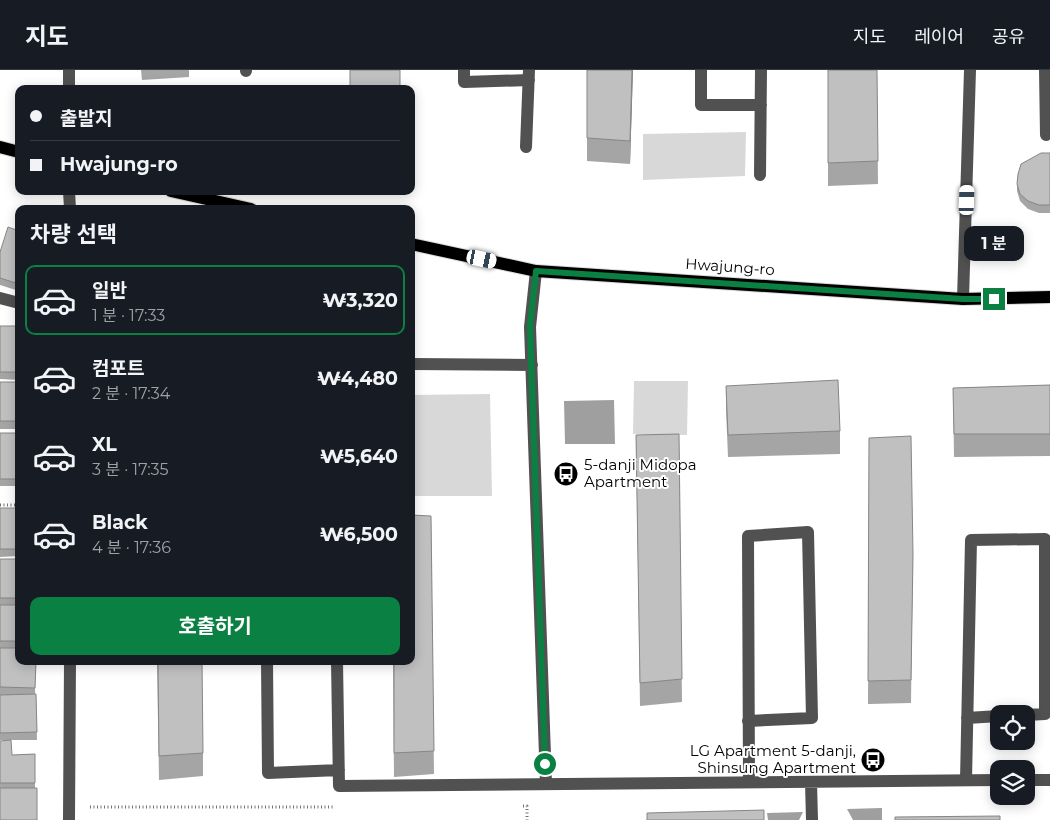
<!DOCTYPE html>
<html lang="ko">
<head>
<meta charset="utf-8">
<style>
	body { margin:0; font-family:Montserrat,"Noto Sans KR",sans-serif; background:#242831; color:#f1f3f6; height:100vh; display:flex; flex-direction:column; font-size:19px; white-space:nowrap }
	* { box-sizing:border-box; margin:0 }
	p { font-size:16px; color:#9ea1a6 }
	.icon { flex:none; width:28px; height:28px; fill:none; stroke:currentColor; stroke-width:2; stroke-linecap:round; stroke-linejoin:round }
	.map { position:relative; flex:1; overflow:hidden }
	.details { position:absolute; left:15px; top:135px; width:400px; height:460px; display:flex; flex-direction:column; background:#171b24; border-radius:10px; box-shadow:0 2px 12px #0003 }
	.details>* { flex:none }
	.hud { position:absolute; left:15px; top:15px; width:400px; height:110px; border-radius:10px; box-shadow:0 2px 12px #0003; display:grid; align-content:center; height:110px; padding:0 15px; background:#171b24 }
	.controls { position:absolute; left:990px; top:635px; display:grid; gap:10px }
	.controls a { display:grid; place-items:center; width:45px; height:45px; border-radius:10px; background:#171b24; box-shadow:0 2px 12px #0003; font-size:25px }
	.end { position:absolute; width:22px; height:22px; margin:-11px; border:6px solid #0b8043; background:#fff; box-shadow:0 0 0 2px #fff }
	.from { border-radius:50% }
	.bubble { position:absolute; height:35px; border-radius:10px; background:#171b24; box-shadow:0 2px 12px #0003; font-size:16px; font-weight:700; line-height:35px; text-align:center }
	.car { position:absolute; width:15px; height:30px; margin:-15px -8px; border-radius:6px; box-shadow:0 0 4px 1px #0007; background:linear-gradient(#fff 24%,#345 0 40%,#fff 0 76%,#345 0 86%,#fff 0) }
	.hud b { display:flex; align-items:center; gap:18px; height:48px; font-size:19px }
	.hud b+b { border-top:1px solid #363941 }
	.hud i { width:12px; height:12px; background:#f1f3f6 }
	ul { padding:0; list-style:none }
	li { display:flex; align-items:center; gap:15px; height:70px; margin:0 10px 8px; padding:0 5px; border:2px solid transparent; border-radius:10px }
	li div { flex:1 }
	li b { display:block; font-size:19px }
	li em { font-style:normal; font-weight:700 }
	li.selected { border-color:#0b8043 }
	li>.icon { width:45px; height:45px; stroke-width:1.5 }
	h2 { padding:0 15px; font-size:22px; line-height:60px }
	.button { display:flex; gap:10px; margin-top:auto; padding:10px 15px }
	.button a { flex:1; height:58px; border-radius:10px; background:#0b8043; color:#fff; font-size:20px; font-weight:700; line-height:58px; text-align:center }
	header { display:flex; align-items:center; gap:30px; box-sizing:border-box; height:70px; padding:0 25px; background:#171b24; border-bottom:1px solid #363941 }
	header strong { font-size:24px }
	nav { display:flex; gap:28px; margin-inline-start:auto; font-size:18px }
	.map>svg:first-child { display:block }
	.green { fill:#d8d8d8 }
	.water { fill:#9f9f9f }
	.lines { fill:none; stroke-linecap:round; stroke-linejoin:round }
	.major-casing { stroke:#dbdbdb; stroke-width:14 }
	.path { stroke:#737373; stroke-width:3; stroke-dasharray:1 2.5; stroke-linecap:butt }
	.minor { stroke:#515151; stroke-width:12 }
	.major { stroke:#000; stroke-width:12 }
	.wall { fill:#a5a5a5 }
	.shaded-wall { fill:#868686 }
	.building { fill:#c0c0c0; stroke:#868686 }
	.route { stroke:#0b8043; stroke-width:6 }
	.labels { text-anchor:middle; stroke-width:4; stroke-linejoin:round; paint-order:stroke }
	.street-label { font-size:15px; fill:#000; stroke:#fff }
	.poi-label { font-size:15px; fill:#000; stroke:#fff; text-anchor:start }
</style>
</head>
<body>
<header>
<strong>지도</strong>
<nav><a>지도</a><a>레이어</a><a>공유</a></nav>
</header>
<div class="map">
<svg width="1050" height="750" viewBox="0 0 1050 750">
	<rect width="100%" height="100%" fill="#fff"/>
	<path class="green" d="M 746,62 L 745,106 L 643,110 L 643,64 Z
		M 634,311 L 688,311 L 687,365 L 633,364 Z
		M 490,324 L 492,426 L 411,426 L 411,325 Z"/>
	<path class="water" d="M 614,330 L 615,374 L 565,374 L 564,331 Z
		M 882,738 L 882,750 L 853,750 L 847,739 Z
		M 803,742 L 799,750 L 768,750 L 767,743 Z"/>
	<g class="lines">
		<defs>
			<path id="major" d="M 0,77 L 19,82
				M 171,121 L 251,139
				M 411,174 L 536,201 L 963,229 L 1050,227"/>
		</defs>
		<use href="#major" class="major-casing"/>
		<path class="path" d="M 0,435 L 19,435
			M 523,736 L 527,736 L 527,750
			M 90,737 L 334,737"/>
		<path class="minor" d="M 246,0 L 246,1
			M 464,0 L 464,12 L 529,10
			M 701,0 L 701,35 L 761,35
			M 1045,0 L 1046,65
			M 69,19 L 69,0
			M 526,77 L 529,0
			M 760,105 L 761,0
			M 69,121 L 70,139
			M 536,201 L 530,257 L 546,714
			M 0,228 L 19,233
			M 963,229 L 970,0
			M 411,294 L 532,295
			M 267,591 L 268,703 L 339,700
			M 337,591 L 339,716 L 999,710
			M 967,648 L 999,646
			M 748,651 L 812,648 L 808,462 L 748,466 L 749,712
			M 966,710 L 971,470 L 1045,469 L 1045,644 L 1026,645
			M 1026,710 L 1050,710
			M 811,712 L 812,750
			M 69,750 L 70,591"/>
		<use href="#major" class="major"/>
	</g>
	<path class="wall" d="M 141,0 L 189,0 L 189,7 L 142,10 Z
		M 587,0 L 633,0 L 630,94 L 587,91 Z
		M 828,0 L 877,0 L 878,114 L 828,116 Z
		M 1050,83 L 1050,143 L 1039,143 L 1028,139 L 1020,131 L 1017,121 L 1017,114 Z
		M 19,161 L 19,221 L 0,215 L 0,182 Z
		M 0,256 L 19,256 L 19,310 L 0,309 Z
		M 0,312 L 19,312 L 19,359 L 0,359 Z
		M 1050,315 L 1050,386 L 954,387 L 953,318 Z
		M 726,316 L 840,361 L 840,384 L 728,387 L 726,339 Z
		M 0,363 L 19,363 L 19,416 L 0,416 Z
		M 679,364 L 682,632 L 640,636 L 636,365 Z
		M 869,368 L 913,484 L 911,633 L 868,634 Z
		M 0,438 L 19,438 L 19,486 L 0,487 Z
		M 431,446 L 434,704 L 394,707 L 393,591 Z
		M 0,489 L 19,489 L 19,591 L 36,591 L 35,624 L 36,624 L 37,670 L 0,670 L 0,625 L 10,625 L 0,625 Z
		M 157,591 L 203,683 L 203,706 L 159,710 Z
		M 0,671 L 12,685 L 35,684 L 35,718 L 0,750 Z"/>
	<path class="shaded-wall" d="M 632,0 L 633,0 L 630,94 L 630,71 Z"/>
	<path class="building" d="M 350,0 L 400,0 L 400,19 L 350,19 Z
		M 587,0 L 632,0 L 630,71 L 587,68 Z
		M 828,0 L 877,0 L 878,91 L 828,93 Z
		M 1041,83 L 1050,83 L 1050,135 L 1039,135 L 1028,131 L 1020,124 L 1017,114 L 1018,104 L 1021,94 Z
		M 8,157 L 19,161 L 19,214 L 0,208 L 0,182 Z
		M 0,256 L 19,256 L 19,302 L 0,302 Z
		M 838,310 L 840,361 L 728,365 L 726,316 Z
		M 0,312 L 19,312 L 19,351 L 0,351 Z
		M 1050,315 L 1050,364 L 954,364 L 953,318 Z
		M 0,363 L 19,363 L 19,409 L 0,409 Z
		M 679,364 L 682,609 L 640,613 L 636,365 Z
		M 911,366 L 913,484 L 911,610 L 868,611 L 869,368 Z
		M 0,438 L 19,438 L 19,479 L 0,479 Z
		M 411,445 L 431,446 L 434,681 L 394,683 L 394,591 L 411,591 Z
		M 0,489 L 19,489 L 19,528 L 0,528 Z
		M 0,535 L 19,535 L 19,571 L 0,571 Z
		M 0,578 L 19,578 L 19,591 L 36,591 L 35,618 L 0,617 Z
		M 158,591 L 202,591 L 203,683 L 159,686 Z
		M 36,624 L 37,662 L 0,663 L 0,625 Z
		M 11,670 L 12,685 L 35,684 L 35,713 L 0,713 L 0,671 Z
		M 0,718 L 37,718 L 37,750 L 0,750 Z
		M 764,740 L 764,750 L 647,750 L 647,743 Z
		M 1000,746 L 1000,750 L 895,750 L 895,747 Z"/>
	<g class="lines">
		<path class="route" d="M 545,694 L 530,257 L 536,201 L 963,229 L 994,229"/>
	</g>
	<defs>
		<symbol id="bus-disc" viewBox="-11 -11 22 22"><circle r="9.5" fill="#000" stroke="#fff"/><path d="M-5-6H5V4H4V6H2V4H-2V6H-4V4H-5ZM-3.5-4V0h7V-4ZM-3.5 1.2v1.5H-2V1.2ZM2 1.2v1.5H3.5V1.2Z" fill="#fff"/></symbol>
	</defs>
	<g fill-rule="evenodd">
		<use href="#bus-disc" x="552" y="390" width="28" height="28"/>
		<use href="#bus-disc" x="859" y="676" width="28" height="28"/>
	</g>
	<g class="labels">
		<g class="street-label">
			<text transform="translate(730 197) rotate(4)" y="5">Hwajung-ro</text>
		</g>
		<g class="poi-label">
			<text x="584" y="400">5-danji Midopa<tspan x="584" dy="17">Apartment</tspan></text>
			<text x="856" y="686" text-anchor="end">LG Apartment 5-danji,<tspan x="856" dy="17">Shinsung Apartment</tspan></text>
		</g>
	</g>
</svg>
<div class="controls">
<a><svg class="icon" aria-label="locate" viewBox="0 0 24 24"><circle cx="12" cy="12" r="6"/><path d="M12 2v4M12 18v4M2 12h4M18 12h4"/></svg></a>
<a><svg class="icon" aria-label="layers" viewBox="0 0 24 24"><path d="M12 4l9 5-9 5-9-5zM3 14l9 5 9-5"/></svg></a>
</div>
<i class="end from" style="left:545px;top:694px"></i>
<i class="end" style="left:994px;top:229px"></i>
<div class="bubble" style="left:964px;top:156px;width:60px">1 분</div>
<i class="car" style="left:967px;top:130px;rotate:2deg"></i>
<i class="car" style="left:482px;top:189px;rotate:102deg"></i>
<div class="hud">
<b><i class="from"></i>출발지</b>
<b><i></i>Hwajung-ro</b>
</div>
<section class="details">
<h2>차량 선택</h2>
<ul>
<li class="selected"><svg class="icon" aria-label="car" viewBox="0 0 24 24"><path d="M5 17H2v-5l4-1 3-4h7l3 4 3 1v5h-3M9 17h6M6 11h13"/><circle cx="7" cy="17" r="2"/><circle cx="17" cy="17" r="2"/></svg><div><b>일반</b><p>1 분 · 17:33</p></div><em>₩3,320</em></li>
<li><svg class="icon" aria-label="car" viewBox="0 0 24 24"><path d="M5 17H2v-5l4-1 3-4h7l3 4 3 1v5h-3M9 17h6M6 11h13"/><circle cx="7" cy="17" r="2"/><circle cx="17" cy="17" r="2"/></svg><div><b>컴포트</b><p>2 분 · 17:34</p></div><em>₩4,480</em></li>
<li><svg class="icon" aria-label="car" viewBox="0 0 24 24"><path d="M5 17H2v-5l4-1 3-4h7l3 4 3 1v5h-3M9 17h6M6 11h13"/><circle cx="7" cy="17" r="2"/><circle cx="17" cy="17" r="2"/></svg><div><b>XL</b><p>3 분 · 17:35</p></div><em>₩5,640</em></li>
<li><svg class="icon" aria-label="car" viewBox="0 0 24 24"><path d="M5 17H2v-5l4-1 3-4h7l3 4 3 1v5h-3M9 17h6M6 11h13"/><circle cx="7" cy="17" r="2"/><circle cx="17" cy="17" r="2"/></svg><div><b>Black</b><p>4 분 · 17:36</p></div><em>₩6,500</em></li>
</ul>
<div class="button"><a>호출하기</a></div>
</section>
</div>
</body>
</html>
